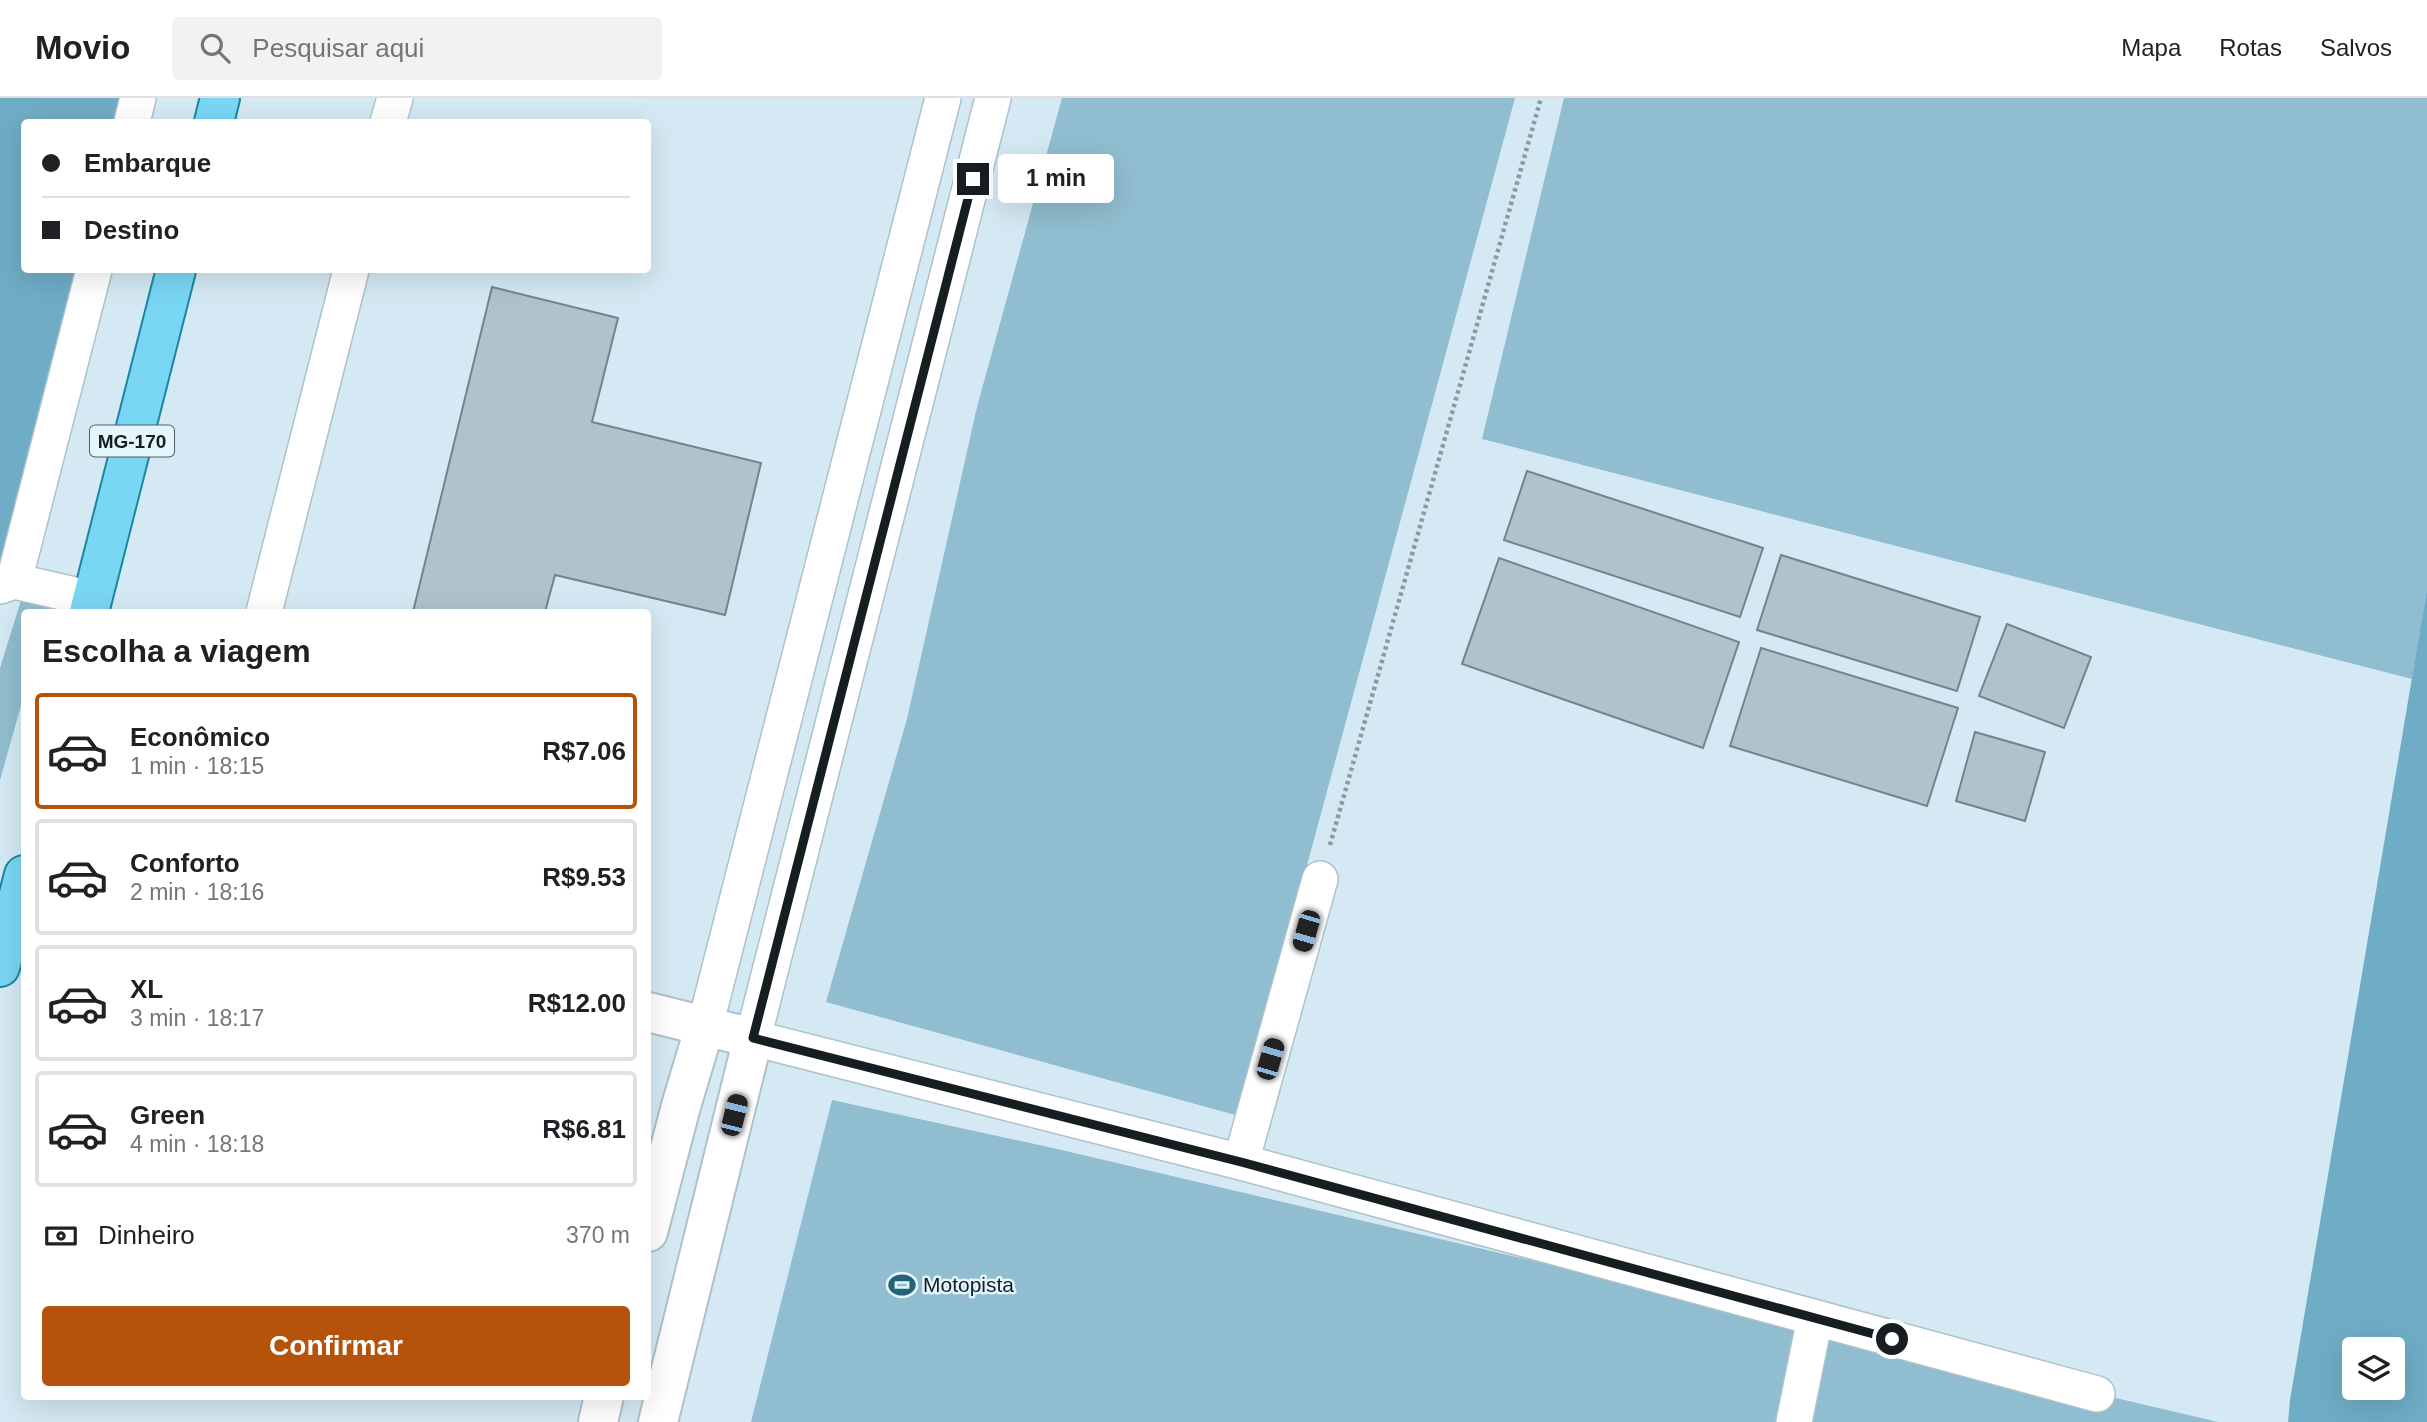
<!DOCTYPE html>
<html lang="pt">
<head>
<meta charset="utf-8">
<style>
	body { margin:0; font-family:Arial,sans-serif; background:#f2f2f2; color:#202124; height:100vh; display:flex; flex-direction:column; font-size:26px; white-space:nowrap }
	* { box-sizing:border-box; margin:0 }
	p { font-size:23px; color:#757577 }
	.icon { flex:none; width:38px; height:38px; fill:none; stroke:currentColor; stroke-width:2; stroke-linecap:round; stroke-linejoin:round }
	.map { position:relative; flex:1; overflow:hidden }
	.side { position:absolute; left:21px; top:511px; width:630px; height:791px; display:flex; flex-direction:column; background:#fff; border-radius:7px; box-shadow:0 7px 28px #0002 }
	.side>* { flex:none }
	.banner { position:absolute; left:21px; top:21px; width:630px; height:154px; border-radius:7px; box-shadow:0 7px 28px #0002; display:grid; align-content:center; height:154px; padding:0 21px; background:#fff }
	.controls { position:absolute; left:2342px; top:1239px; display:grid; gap:14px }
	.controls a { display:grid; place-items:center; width:63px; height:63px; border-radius:7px; background:#fff; box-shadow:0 7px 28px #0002; font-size:35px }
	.end { position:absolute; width:32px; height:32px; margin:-16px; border:9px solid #161e21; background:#fff; box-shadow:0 0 0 4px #fff }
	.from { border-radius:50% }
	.bubble { position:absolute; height:49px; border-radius:7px; background:#fff; box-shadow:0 7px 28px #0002; font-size:23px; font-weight:700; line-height:49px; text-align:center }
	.car { position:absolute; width:21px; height:42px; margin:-21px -10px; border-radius:9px; box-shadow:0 0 5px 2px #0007; background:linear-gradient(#222 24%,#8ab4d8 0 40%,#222 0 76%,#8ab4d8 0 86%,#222 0) }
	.banner b { display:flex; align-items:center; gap:24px; height:66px; font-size:26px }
	.banner b+b { border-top:2px solid #e0e0e0 }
	.banner i { width:18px; height:18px; background:#202124 }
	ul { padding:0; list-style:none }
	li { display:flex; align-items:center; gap:21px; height:116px; margin:0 14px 10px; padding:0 7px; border:4px solid #e0e0e0; border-radius:7px }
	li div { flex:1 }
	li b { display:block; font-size:26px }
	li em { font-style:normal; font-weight:700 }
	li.on { border-color:#b45309 }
	li>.icon { width:63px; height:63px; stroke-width:1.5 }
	h2 { padding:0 21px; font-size:32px; line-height:84px }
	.pay { display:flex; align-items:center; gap:18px; height:77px; padding:0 21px; font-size:26px }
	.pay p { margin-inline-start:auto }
	.cta { display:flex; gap:14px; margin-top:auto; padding:14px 21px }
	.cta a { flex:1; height:80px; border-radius:7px; background:#b45309; color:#fff; font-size:28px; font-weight:700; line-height:80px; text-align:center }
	header { display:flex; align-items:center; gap:42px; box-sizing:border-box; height:98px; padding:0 35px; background:#fff; border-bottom:2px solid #e0e0e0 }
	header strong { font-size:33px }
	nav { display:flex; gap:38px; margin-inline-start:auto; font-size:24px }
	.search { width:490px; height:63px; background:#f2f2f2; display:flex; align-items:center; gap:18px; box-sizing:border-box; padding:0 24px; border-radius:7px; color:#757577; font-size:26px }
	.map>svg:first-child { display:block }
	.green { fill:#90bdcf }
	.forest { fill:#6facc5; fill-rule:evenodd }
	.building { fill:#aec3cc; stroke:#71858d; stroke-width:2 }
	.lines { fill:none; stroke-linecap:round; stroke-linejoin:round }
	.minor-casing { stroke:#adc2cb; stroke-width:38 }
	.tertiary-casing { stroke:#adc2cb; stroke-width:42 }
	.primary-casing { stroke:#1c85a4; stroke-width:42 }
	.path { stroke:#8a9aa1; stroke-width:4.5; stroke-dasharray:3.5 3.5; stroke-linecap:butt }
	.minor { stroke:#fff; stroke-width:35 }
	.tertiary { stroke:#fff; stroke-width:38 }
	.primary { stroke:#79d7f3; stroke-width:38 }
	.route { stroke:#161e21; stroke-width:9 }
	.labels { text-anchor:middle; stroke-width:5; stroke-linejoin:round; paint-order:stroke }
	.shield { fill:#e4f6fd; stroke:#545f63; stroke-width:2 }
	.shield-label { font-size:19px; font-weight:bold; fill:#161e21 }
	.poi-label { font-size:21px; fill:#161e21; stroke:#e4f6fd; text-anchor:start }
</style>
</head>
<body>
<header>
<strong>Movio</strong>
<div class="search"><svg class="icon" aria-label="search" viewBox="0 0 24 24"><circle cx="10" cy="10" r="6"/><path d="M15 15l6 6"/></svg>Pesquisar aqui</div>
<nav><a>Mapa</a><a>Rotas</a><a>Salvos</a></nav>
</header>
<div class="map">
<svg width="2427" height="1324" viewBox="0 0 2427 1324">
	<rect width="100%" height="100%" fill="#d4e9f3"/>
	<path class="green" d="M 1062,0 L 1515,0 L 1239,1018 L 826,904 L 907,621 L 977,309 Z
		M 1564,0 L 2427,0 L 2427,491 L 2412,581 L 1482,341 Z
		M 23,496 L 52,501 L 48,514 L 24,514 L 24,597 L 0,682 L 0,570 Z
		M 832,1002 L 1053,1050 L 2218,1324 L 751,1324 Z"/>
	<path class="forest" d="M 0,0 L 119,0 L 113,24 L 24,24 L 24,172 L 76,172 L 41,307 L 12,437 L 0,478 Z
		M 2427,491 L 2427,1324 L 2288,1324 L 2290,1302 ZM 2392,1251 L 2392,1290 L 2354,1290 L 2354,1251 Z"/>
	<path class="building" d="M 492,189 L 618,220 L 592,324 L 761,365 L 725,517 L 555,477 L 545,514 L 413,514 Z
		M 1527,373 L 1763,450 L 1740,519 L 1504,442 Z
		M 1781,457 L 1980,519 L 1957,593 L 1757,532 Z
		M 1499,460 L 1739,544 L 1703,650 L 1462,566 Z
		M 2007,526 L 2091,559 L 2064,630 L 1979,598 Z
		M 1761,550 L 1958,610 L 1927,708 L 1730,648 Z
		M 1975,634 L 2045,654 L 2025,723 L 1956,703 Z"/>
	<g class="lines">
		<defs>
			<path id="minor" d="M 993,0 L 753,940 L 1241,1064 L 2097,1296
				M 132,24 L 138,0
				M 388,24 L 395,0
				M 14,483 L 94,172
				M 0,488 L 14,483 L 92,501
				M 264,514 L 351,172
				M 705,928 L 943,0
				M 1241,1064 L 1320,781
				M 1794,1324 L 1815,1220"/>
			<path id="tertiary" d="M 648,914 L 753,940 L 658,1324
				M 648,1134 L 681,1008 L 705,928
				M 598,1324 L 604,1298"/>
			<path id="primary" d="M 214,24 L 220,0
				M 89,514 L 176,172
				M 0,869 L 24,777"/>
		</defs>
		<use href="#minor" class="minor-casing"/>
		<use href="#tertiary" class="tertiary-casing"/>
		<use href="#primary" class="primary-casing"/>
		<path class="path" d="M 1330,747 L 1541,0"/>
		<use href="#minor" class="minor"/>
		<use href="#tertiary" class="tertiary"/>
		<use href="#primary" class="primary"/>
	</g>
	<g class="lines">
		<path class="route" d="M 973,81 L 753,940 L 1241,1064 L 1892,1241"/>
	</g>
	<defs>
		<symbol id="stadium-bare" viewBox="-9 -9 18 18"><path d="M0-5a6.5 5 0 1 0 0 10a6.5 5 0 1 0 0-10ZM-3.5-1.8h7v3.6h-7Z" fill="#246279" stroke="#e4f6fd" stroke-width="2.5" paint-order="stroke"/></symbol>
	</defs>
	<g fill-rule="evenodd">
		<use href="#stadium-bare" x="883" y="1168" width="38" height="38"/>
	</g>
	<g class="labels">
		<rect class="shield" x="90" y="327.5" width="84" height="31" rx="5"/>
		<g class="shield-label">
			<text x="132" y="350">MG-170</text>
		</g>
		<g class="poi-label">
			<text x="923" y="1194">Motopista</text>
		</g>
	</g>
</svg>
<div class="controls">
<a><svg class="icon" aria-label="layers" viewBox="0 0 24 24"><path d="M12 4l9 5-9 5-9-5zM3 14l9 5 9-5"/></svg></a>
</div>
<i class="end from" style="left:1892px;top:1241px"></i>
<i class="end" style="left:973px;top:81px"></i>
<div class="bubble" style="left:998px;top:56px;width:116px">1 min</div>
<i class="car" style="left:1306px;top:833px;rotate:196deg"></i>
<i class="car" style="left:1270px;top:961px;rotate:16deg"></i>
<i class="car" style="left:734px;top:1017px;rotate:14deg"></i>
<div class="banner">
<b><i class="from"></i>Embarque</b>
<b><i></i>Destino</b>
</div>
<section class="side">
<h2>Escolha a viagem</h2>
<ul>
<li class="on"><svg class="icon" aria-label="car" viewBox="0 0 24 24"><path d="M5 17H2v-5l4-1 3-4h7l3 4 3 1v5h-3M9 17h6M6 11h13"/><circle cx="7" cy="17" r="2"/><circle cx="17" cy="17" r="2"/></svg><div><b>Econômico</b><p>1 min · 18:15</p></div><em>R$7.06</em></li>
<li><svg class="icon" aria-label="car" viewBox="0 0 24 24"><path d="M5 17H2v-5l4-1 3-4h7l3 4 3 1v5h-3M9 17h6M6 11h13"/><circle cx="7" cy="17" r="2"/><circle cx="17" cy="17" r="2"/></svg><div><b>Conforto</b><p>2 min · 18:16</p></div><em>R$9.53</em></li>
<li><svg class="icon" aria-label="car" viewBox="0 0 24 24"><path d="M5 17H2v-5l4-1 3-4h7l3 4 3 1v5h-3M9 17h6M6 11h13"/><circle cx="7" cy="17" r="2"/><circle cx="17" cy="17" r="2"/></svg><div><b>XL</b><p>3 min · 18:17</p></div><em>R$12.00</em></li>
<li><svg class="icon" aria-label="car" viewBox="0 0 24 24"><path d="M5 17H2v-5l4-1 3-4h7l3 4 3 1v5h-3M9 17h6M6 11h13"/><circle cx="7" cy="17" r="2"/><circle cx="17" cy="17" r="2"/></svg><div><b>Green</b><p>4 min · 18:18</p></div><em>R$6.81</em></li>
</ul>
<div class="pay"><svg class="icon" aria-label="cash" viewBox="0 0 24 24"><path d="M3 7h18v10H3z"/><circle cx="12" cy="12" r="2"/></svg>Dinheiro<p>370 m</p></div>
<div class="cta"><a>Confirmar</a></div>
</section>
</div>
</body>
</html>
